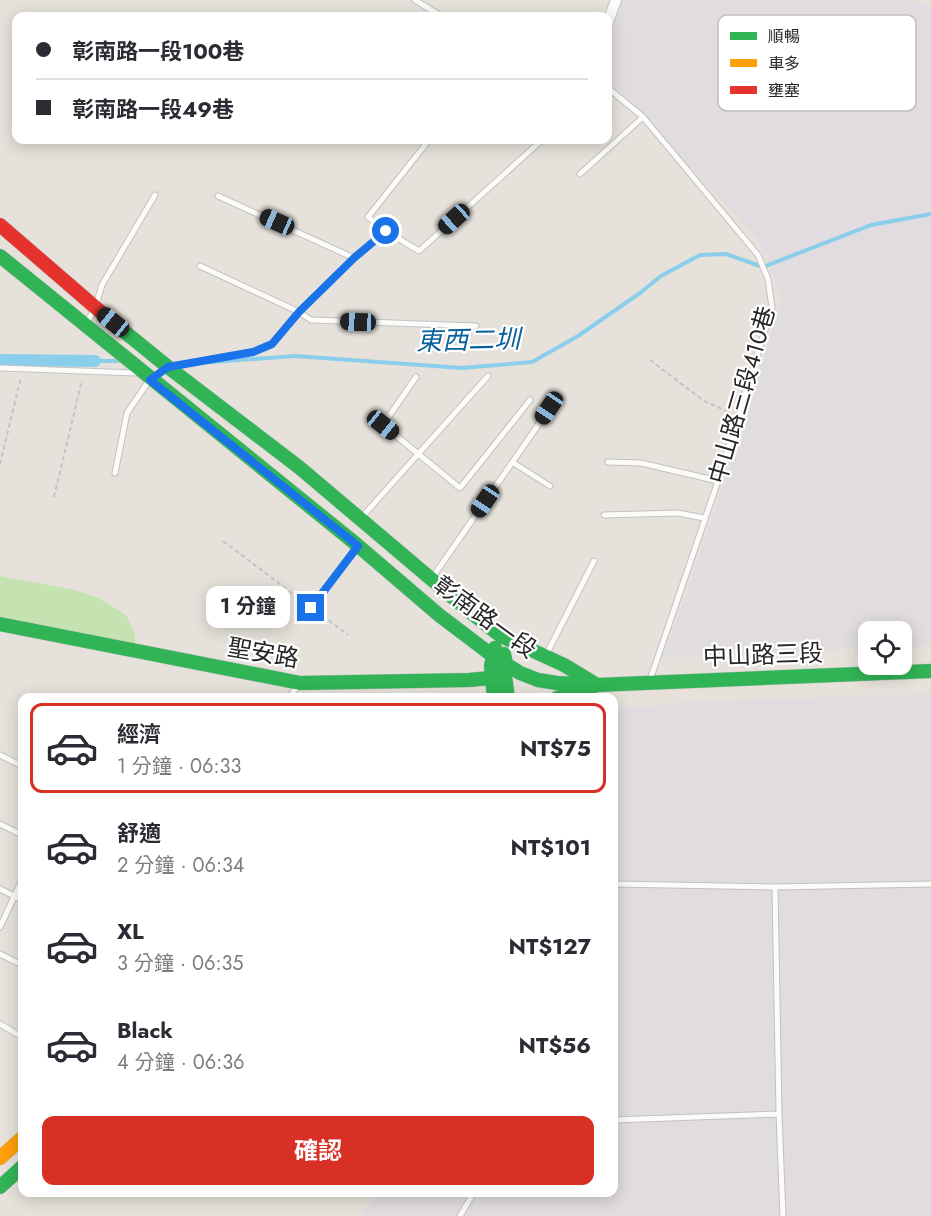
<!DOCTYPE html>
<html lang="zh-TW">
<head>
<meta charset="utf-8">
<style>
	body { margin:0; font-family:Jost,"Noto Sans TC",sans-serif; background:#f7f7f7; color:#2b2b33; height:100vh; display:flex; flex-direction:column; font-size:22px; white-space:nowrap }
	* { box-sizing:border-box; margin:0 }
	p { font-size:20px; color:#7c7c81 }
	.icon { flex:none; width:33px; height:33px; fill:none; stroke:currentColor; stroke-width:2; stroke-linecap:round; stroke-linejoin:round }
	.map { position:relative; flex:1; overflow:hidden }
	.sheet { position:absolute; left:18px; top:693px; width:600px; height:504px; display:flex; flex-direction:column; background:#fff; border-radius:12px; box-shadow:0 3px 15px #0003 }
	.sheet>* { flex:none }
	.top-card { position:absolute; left:12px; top:12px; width:600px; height:132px; border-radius:12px; box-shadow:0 3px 15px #0003; display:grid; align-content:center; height:132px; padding:0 24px; background:#fff }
	.buttons { position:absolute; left:858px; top:621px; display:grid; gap:12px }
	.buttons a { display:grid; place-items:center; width:54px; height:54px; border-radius:12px; background:#fff; box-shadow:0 3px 15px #0003; font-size:30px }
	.end { position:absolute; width:27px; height:27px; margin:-14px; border:8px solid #1a73e8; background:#fff; box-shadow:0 0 0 3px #fff }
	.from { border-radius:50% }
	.bubble { position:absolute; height:42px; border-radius:12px; background:#fff; box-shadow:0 3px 15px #0003; font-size:20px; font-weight:700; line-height:42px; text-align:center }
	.car { position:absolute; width:18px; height:36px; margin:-18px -9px; border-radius:8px; box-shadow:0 0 4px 2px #0007; background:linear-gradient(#222 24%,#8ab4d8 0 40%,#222 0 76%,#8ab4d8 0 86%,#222 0) }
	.top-card b { display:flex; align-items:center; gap:21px; height:57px; font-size:22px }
	.top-card b+b { border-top:2px solid #e1e1e2 }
	.top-card i { width:15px; height:15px; background:#2b2b33 }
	ul { padding:10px 0 0; list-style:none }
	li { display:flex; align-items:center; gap:18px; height:90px; margin:0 12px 9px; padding:0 12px; border:3px solid transparent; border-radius:12px }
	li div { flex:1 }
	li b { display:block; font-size:22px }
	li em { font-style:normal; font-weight:700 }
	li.current { border-color:#d93025 }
	li>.icon { width:54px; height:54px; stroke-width:1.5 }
	.cta { display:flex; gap:12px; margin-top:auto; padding:12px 24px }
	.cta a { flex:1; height:69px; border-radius:12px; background:#d93025; color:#fff; font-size:24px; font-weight:700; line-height:69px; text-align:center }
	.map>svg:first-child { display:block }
	.industrial { fill:#e0dcdf }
	.green { fill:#c4e3b1 }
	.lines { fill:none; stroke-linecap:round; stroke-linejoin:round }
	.stream { stroke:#8aceec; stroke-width:4 }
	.canal { stroke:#8aceec; stroke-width:12 }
	.lane-casing { stroke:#c3c1c1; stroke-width:7 }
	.street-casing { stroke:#c3c1c1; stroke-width:12 }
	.fast-casing { stroke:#c3c1c1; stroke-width:15 }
	.slow-casing { stroke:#c3c1c1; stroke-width:15 }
	.jam-casing { stroke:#c3c1c1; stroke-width:15 }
	.path { stroke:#c4c3c2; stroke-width:2; stroke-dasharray:4.5 3; stroke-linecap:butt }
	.lane { stroke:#fbfbfa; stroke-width:5 }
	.street { stroke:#fbfbfa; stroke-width:10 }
	.fast { stroke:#30b455; stroke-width:14 }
	.slow { stroke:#ff9f0a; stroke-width:14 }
	.jam { stroke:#e5322d; stroke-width:14 }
	.route { stroke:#1a73e8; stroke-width:8 }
	.labels { text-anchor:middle; stroke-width:4.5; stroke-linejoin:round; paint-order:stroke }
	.street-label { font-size:24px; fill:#262626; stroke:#fff }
	.water-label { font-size:26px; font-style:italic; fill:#07619a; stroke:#fff }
	.key { fill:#fff; stroke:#bebebe; stroke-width:1.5 }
	.key-label { font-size:16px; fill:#262626 }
</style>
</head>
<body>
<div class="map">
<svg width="931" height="1216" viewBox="0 0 931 1216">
	<rect width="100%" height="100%" fill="#e6e2db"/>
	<path class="industrial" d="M 614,0 L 913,0 L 931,7 L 931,646 L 902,647 L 902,632 L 868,632 L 868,648 L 662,657 L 680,612 L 746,417 L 782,297 L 757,238 L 608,79 L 608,21 Z
		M 931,694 L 931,1216 L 361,1216 L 379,1193 L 614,1192 L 614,709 L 701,701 Z"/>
	<path class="green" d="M 0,576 L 70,589 L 97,597 L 126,615 L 135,634 L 135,650 L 0,624 Z"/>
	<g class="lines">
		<path class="stream" d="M 95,361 L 119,361
			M 210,362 L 295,356 L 462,368 L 532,362 L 578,336 L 640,293 L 661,276 L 700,255 L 726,254 L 763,267 L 871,225 L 931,214"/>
		<path class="canal" d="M 0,360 L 95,361"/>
		<defs>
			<path id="lane" d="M 415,0 L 441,16
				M 608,88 L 643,117 L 758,255 L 768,279 L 772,307 L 718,481 L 650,680
				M 429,140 L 368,217 L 386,231 L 419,251 L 542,140
				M 580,174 L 643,117
				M 218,196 L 354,258
				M 200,266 L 299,312 L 311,320 L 476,326
				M 87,322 L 95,308 L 102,285 L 155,195
				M 173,366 L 253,352 L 272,344 L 299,312 L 354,258 L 386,231
				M 0,368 L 135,373
				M 416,377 L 383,425 L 460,488 L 530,400
				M 512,462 L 550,486
				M 608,462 L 641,463 L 718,481
				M 115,473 L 127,413 L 150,379 L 165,369
				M 604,515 L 678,513 L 704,518
				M 361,518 L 488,376
				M 432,578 L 550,408
				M 311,607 L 358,547
				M 546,655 L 594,561
				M 288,698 L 299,685
				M 0,755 L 22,766
				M 0,824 L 22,835
				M 614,884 L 775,887 L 931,884
				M 775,887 L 779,1114 L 783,1216
				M 0,889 L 22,900
				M 0,927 L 22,880
				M 0,954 L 22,965
				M 0,1024 L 22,1037
				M 614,1120 L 779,1114
				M 460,1216 L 474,1192"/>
			<path id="street" d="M 608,22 L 616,0"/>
			<path id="fast" d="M 0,256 L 356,544 L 439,615 L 493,656 L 520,673 L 538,680 L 557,683 L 596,685
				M 110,320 L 168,367 L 300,468 L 469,611 L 501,636 L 564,665 L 597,685
				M 0,624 L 300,683 L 469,680 L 501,677
				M 504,654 L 506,664 L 505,676 L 508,698
				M 494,698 L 491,666 L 495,648
				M 557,698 L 597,685 L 931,671
				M 0,1187 L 22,1167"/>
			<path id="slow" d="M 0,1158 L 22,1138"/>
			<path id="jam" d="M 0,225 L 110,320"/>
		</defs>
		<use href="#lane" class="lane-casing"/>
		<use href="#street" class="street-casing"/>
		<use href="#fast" class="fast-casing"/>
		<use href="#slow" class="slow-casing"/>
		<use href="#jam" class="jam-casing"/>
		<path class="path" d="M 650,360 L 704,401 L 729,412
			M 0,464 L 21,377
			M 54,497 L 82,380
			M 223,541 L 305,603
			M 317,611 L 348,635"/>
		<use href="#lane" class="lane"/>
		<use href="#street" class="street"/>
		<use href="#fast" class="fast"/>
		<use href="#slow" class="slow"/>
		<use href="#jam" class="jam"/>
	</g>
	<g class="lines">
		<path class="route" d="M 311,608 L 358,546 L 150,380 L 168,367 L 253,352 L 272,344 L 299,312 L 354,258 L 386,231"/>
	</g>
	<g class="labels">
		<g class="street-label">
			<text transform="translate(742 395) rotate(-74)" y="8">中山路三段410巷</text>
			<text transform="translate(485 617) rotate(36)" y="8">彰南路一段</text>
			<text transform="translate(263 653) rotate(10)" y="8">聖安路</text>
			<text transform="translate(763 655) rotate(-2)" y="8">中山路三段</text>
		</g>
		<g class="water-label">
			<text transform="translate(468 340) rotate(-1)" y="9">東西二圳</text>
		</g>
	</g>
	<rect x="718" y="15" width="198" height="96" rx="9" class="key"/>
	<rect x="730" y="32" width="27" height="8" fill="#30b455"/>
	<rect x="730" y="59" width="27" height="8" fill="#ff9f0a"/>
	<rect x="730" y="86" width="27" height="8" fill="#e5322d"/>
	<g class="key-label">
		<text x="768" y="42">順暢</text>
		<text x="768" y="69">車多</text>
		<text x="768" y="96">壅塞</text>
	</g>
</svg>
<div class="buttons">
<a><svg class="icon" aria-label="locate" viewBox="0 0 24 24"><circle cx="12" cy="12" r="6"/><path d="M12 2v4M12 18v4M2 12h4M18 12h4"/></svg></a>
</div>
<i class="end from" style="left:386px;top:231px"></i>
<i class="end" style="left:311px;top:608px"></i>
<div class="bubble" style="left:206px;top:586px;width:84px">1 分鐘</div>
<i class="car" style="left:454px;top:219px;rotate:228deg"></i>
<i class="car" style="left:277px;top:222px;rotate:294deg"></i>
<i class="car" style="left:113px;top:322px;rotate:309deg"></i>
<i class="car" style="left:358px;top:322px;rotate:272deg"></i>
<i class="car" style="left:549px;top:408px;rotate:214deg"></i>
<i class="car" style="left:383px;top:425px;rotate:129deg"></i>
<i class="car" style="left:485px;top:501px;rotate:214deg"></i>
<div class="top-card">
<b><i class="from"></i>彰南路一段100巷</b>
<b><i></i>彰南路一段49巷</b>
</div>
<section class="sheet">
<ul>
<li class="current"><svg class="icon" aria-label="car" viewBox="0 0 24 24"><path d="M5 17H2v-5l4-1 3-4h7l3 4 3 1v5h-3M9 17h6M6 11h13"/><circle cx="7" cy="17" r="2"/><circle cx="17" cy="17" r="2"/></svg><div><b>經濟</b><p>1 分鐘 · 06:33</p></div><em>NT$75</em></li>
<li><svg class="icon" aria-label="car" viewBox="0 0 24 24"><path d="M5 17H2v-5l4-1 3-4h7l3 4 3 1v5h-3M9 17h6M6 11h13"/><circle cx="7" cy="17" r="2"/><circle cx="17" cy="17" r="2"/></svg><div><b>舒適</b><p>2 分鐘 · 06:34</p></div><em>NT$101</em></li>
<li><svg class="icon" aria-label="car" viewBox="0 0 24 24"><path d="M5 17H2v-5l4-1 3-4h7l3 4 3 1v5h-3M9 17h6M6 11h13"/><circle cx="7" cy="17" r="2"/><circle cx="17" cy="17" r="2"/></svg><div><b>XL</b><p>3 分鐘 · 06:35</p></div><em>NT$127</em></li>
<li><svg class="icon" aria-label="car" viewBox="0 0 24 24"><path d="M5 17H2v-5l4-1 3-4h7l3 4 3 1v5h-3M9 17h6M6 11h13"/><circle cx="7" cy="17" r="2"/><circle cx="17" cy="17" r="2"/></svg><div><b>Black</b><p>4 分鐘 · 06:36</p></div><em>NT$56</em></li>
</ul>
<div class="cta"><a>確認</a></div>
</section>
</div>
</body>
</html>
